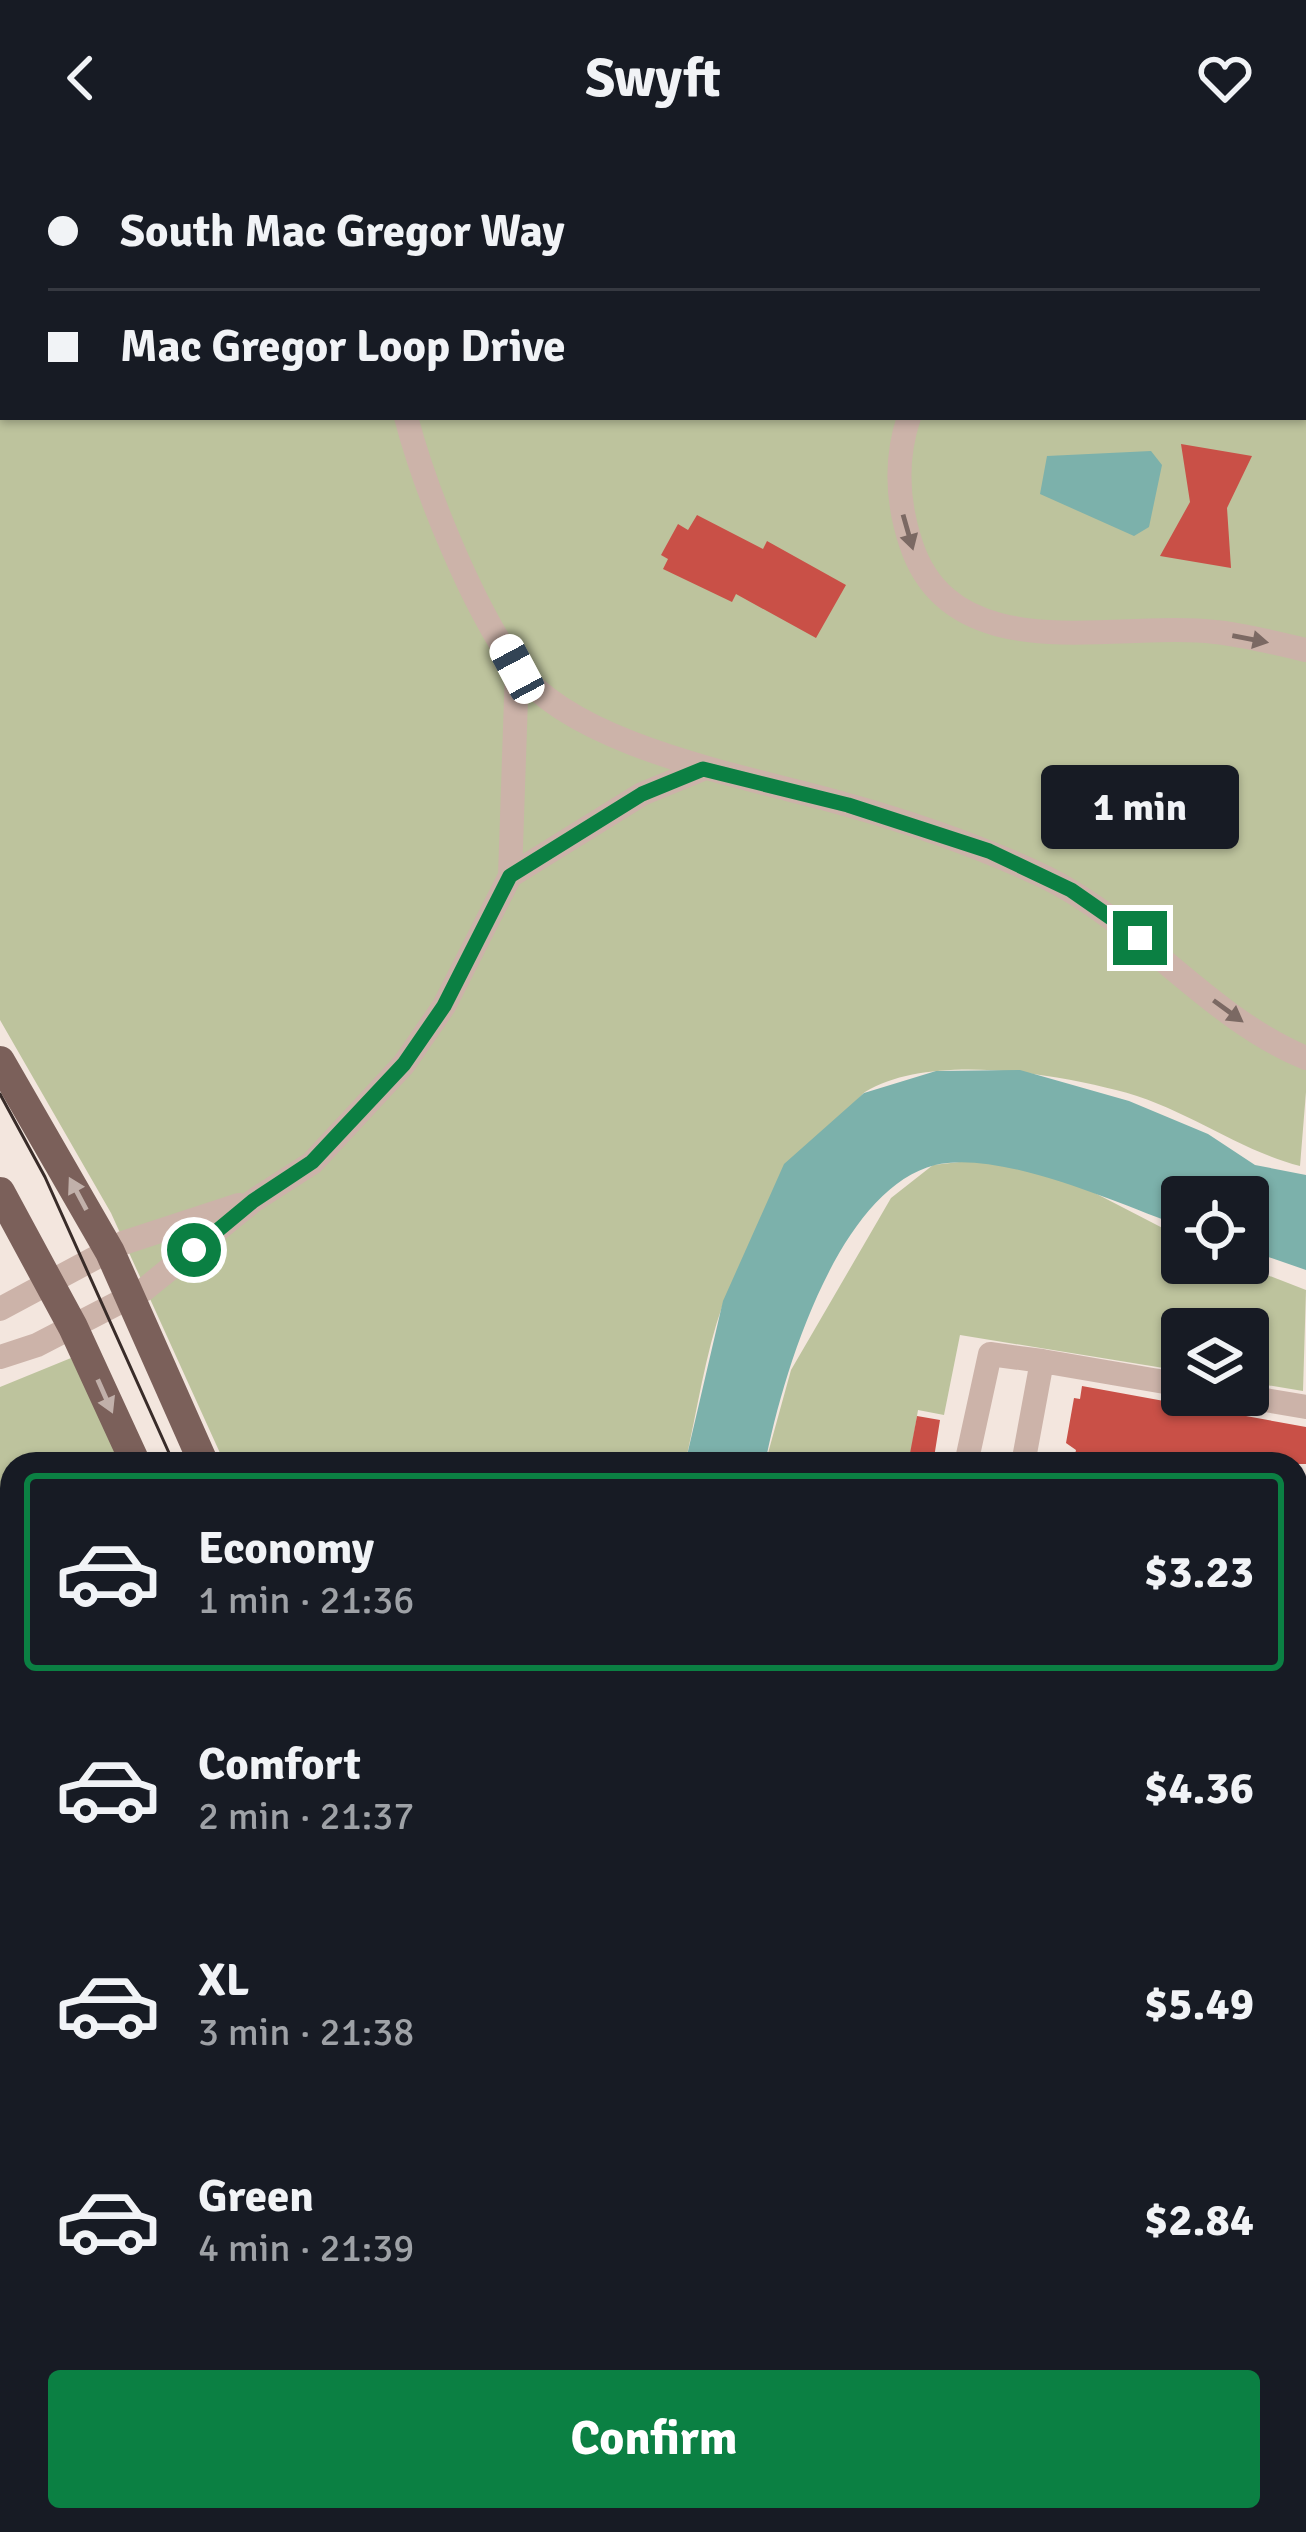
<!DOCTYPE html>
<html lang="en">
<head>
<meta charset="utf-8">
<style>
	body { margin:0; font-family:Signika,sans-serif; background:#242831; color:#f1f3f6; height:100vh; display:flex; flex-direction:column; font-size:45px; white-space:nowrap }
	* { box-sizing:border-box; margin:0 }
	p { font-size:39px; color:#9ea1a6 }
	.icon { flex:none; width:66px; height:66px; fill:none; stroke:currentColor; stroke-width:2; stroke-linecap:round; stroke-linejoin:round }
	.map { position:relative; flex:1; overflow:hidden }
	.details { position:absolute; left:0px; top:1296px; width:1308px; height:1080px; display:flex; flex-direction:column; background:#171b24; border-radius:36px 36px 0 0; box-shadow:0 3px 9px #0004 }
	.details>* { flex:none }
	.hud { position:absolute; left:0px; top:0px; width:1308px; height:264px; box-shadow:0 3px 9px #0004; display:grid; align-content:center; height:264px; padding:0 48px; background:#171b24 }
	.fabs { position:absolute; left:1161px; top:1020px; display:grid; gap:24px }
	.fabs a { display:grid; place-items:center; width:108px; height:108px; border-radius:12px; background:#171b24; box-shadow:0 3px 9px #0004; font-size:60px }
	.end { position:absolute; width:54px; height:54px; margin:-27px; border:15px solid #0b8043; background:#fff; box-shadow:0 0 0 6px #fff }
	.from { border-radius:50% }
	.bubble { position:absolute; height:84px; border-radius:12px; background:#171b24; box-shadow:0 3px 9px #0004; font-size:39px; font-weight:700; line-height:84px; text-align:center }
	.car { position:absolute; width:36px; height:72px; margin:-36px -18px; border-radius:15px; box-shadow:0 0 9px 3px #0007; background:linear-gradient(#fff 24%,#345 0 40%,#fff 0 76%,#345 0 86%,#fff 0) }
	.hud b { display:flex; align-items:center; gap:42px; height:114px; font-size:45px }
	.hud b+b { border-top:3px solid #363941 }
	.hud i { width:30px; height:30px; background:#f1f3f6 }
	ul { padding:21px 0 0; list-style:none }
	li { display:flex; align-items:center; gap:36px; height:198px; margin:0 24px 18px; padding:0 24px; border:6px solid transparent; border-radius:12px }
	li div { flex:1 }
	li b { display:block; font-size:45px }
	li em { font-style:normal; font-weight:700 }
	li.selected { border-color:#0b8043 }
	li>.icon { width:108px; height:108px; stroke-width:1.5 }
	.primary-button { display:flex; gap:24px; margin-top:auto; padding:24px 48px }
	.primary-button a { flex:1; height:138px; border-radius:12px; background:#0b8043; color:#fff; font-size:48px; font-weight:700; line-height:138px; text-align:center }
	header { display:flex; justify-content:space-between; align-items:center; height:156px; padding:0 48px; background:#171b24; font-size:54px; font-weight:700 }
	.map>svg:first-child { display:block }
	.green { fill:#bdc39d }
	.water { fill:#7cb1ab }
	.building { fill:#c95047 }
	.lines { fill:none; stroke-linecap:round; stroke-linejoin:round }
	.minor { stroke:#ccb3a9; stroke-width:24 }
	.major { stroke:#7b605a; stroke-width:30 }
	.tram { stroke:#392c29; stroke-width:3 }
	.oneway { fill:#7b6963 }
	.oneway2 { fill:#c1b0aa }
	.route { stroke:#0b8043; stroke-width:15 }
</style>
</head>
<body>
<header><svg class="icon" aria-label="back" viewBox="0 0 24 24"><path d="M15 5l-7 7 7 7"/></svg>Swyft<svg class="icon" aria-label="heart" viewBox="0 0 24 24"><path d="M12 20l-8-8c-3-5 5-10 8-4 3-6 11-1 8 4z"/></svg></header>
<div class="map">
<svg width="1306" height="2376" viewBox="0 0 1306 2376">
	<rect width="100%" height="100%" fill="#f3e6de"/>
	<path class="green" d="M 136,0 L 1306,0 L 1306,936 L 1300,1010 C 1235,993 1183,950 1116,934 C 1049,917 929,897 865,936 C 852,944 730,1128 723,1148 C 705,1198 697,1256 685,1308 L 225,1308 L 111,1057 L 0,864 L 0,109 L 3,261 L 1305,261 L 1305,3 L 132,3 Z
		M 995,1002 L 1060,1019 L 1182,1082 L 1182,1107 L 1236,1107 L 1306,1134 L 1303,1235 L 1248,1226 L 1248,1173 L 1182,1173 L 1182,1215 L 960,1179 L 944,1259 L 918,1254 L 909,1308 L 765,1308 L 791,1214 L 891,1042 L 933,1009 Z
		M 71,1202 L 124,1308 L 12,1308 L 12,2074 L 0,2069 L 0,1231 Z
		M 0,2181 L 12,2186 L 12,2364 L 543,2364 L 561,2376 L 0,2376 Z
		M 607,2364 L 993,2364 L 1001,2376 L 606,2376 Z
		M 1093,2364 L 1242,2364 L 1239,2376 L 1099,2376 Z"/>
	<path class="water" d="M 1151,295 L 1162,309 L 1149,371 L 1134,380 L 1040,338 L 1047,300 Z
		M 1020,914 L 1129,945 L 1208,978 L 1255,1009 L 1306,1019 L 1306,1114 L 1248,1094 L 1248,1041 L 1182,1041 L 1182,1071 C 1120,1048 999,993 935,1009 C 837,1034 782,1220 765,1308 L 685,1308 L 723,1145 L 784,1008 L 864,937 L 936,915 Z"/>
	<path class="building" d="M 1181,288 L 1252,300 L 1227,352 L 1231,412 L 1160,400 L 1190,346 Z
		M 697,359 L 763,393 L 767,385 L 846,429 L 816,482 L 736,438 L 732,446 L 663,413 L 668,403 L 661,399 L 678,368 L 688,374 Z
		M 1082,1230 L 1306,1271 L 1306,1308 L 1073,1308 L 1076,1294 L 1066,1287 L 1074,1242 L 1080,1243 Z
		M 917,1260 L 940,1264 L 933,1308 L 908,1308 Z"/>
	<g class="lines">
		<path class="minor" d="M 388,3 L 389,0
			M 1305,233 L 1306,234
			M 406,261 C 425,334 472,449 516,511 C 575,593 756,622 848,649 C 915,668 982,691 1045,721 C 1141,768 1207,861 1306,902
			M 909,261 C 895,303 897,346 911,388 C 953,516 1117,464 1215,476 C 1245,479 1276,487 1306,494
			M 510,720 L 517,513
			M 0,1153 L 123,1087 L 239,1049
			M 0,1201 L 37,1189 L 145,1133 L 253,1045 L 312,1007 L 404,908 L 444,850 L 510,720 L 642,638 L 703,613
			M 1236,1239 L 1306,1251
			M 966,1308 L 990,1198 L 1042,1205
			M 1023,1308 L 1042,1205 L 1182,1229
			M 1296,1696 L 1306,1698
			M 1296,1717 L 1306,1719
			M 1296,1804 L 1306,1739
			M 1296,1871 L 1306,1872
			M 1296,1995 L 1306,1997
			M 1296,2222 L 1306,2163
			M 1270,2376 L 1272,2364"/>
		<path class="major" d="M 94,3 L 98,0
			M 0,4 L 6,0
			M 0,77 L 3,75
			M 0,905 L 110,1096 L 204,1308
			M 0,1036 L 73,1171 L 136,1308
			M 1015,2364 L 1021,2376
			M 1069,2364 L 1074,2376"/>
		<path class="tram" d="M 0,938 L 45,1021 L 174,1308
			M 1053,2364 L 1060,2376"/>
	</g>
	<defs><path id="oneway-solid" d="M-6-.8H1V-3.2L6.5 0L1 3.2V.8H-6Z" transform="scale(3)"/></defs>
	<g class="oneway">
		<use href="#oneway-solid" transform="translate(908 376) rotate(74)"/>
		<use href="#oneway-solid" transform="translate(1250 483) rotate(11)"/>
		<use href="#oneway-solid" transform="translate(1228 855) rotate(36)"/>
	</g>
	<g class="oneway2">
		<use href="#oneway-solid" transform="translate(78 1038) rotate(-118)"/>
		<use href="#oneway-solid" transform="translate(105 1240) rotate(66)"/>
	</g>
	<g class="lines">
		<path class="route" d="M 194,1094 L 253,1045 L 312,1006 L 404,908 L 444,850 L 510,720 L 642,638 L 703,613 L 848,649 L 989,695 L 1071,734 L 1140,782"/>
	</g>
</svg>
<div class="fabs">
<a><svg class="icon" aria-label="locate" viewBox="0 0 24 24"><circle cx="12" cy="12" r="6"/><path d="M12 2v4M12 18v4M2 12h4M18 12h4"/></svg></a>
<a><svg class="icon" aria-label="layers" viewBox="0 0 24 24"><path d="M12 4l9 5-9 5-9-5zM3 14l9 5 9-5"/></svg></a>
</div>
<i class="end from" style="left:194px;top:1094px"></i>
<i class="end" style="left:1140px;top:782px"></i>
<div class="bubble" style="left:1041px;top:609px;width:198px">1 min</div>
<i class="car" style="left:517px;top:513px;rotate:332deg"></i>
<div class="hud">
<b><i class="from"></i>South Mac Gregor Way</b>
<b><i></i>Mac Gregor Loop Drive</b>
</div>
<section class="details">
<ul>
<li class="selected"><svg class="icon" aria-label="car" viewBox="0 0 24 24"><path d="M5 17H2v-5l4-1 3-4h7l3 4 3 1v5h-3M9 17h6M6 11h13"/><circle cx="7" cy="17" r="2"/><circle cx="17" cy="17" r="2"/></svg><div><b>Economy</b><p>1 min · 21:36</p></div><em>$3.23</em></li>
<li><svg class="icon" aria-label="car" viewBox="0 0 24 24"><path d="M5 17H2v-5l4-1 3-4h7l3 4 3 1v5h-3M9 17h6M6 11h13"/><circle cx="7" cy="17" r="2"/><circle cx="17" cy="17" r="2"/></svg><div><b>Comfort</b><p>2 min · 21:37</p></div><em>$4.36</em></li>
<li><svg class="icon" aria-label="car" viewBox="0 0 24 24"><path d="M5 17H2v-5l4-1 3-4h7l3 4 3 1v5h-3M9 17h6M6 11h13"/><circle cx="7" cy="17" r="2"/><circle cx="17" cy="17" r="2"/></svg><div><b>XL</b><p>3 min · 21:38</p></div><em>$5.49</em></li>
<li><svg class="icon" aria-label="car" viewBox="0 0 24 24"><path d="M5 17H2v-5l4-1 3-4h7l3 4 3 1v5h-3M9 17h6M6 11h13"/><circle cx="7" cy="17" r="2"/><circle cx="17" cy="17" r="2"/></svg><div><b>Green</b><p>4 min · 21:39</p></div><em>$2.84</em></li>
</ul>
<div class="primary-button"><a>Confirm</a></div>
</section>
</div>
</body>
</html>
